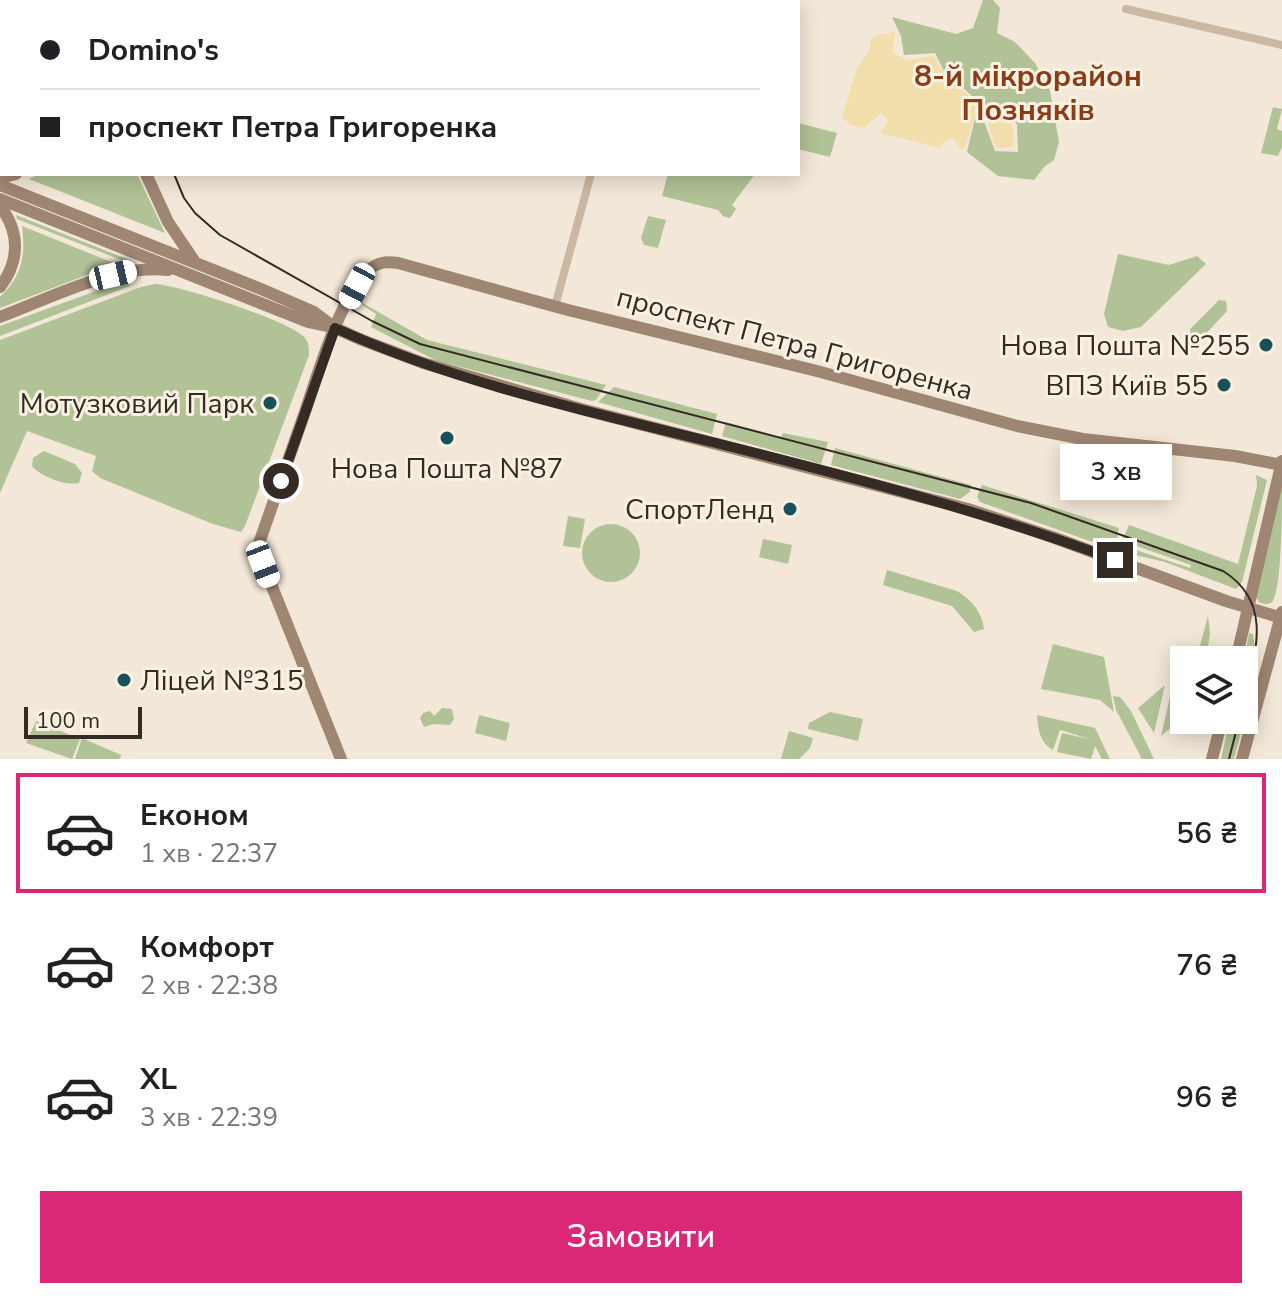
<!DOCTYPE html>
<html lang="uk">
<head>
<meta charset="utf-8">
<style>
	body { margin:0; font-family:"Nunito Sans",sans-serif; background:#f6f6f6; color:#202124; height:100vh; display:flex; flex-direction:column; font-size:30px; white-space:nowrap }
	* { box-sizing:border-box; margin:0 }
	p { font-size:26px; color:#757577 }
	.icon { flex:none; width:44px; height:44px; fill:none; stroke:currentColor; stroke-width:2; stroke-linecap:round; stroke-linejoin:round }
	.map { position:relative; height:759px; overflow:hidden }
	.side { display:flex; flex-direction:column; background:#fff; flex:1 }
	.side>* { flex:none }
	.guide { position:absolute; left:0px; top:0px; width:800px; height:176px; box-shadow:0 4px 20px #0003; display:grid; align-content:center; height:176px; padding:0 40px; background:#fff }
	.fabs { position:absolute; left:1170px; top:646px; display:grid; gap:16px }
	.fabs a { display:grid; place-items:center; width:88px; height:88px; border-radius:0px; background:#fff; box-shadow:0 4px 20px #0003; font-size:40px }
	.scale { position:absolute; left:24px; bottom:20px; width:118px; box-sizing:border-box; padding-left:8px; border:4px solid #352b25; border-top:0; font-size:22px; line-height:28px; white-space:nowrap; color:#352b25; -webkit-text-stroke:6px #faf1e3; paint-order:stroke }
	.end { position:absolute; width:36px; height:36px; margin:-18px; border:10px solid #352b25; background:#fff; box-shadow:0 0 0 4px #fff }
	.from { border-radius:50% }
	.bubble { position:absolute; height:56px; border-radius:0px; background:#fff; box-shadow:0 4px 20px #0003; font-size:26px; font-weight:600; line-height:56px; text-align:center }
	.car { position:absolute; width:24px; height:48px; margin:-24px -12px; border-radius:10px; box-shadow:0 0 6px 2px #0007; background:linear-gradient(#fff 24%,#345 0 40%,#fff 0 76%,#345 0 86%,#fff 0) }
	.guide b { display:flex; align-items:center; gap:28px; height:76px; font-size:30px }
	.guide b+b { border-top:2px solid #e0e0e0 }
	.guide i { width:20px; height:20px; background:#202124 }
	ul { padding:14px 0 0; list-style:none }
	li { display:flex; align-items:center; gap:24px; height:120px; margin:0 16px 12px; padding:0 24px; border:4px solid transparent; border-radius:0px }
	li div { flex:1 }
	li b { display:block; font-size:30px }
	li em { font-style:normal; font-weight:600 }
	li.on { border-color:#db2777 }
	li>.icon { width:72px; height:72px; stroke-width:1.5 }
	.button { display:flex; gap:16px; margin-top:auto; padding:16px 40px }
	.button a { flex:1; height:92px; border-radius:0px; background:#db2777; color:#fff; font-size:32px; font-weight:600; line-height:92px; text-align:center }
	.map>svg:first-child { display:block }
	.green { fill:#b1c296 }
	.sand { fill:#f2deaa }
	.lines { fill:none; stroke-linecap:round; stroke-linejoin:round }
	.street { stroke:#cbb8a2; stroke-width:8 }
	.secondary { stroke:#9f8673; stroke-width:12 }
	.tram { stroke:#352b25; stroke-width:2 }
	.route { stroke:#352b25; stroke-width:10 }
	.poi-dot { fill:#185159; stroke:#faf1e3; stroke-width:3 }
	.labels { text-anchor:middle; stroke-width:6; stroke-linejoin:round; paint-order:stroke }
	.street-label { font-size:28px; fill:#352b25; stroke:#faf1e3 }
	.poi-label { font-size:28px; fill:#352b25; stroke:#faf1e3; text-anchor:end }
	.neighbourhood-label { font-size:30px; font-weight:bold; fill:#8a3b18; stroke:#faf1e3 }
</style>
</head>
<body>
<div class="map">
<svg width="1282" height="759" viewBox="0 0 1282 759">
	<rect width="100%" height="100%" fill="#f3e7d7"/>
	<path class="green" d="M 983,0 L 993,0 L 1000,8 L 997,33 L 1015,42 L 1035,63 L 1050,91 L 1059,142 L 1054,160 L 1045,166 L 1034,180 L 998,176 L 967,152 L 978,105 L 995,151 L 1018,152 L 1017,124 L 1002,110 L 980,103 L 944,71 L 935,53 L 904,55 L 901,36 L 892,17 L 956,34 L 973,28 Z
		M 1273,107 L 1282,109 L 1277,129 L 1282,131 L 1282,147 L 1278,156 L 1261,153 Z
		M 798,123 L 837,133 L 830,157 L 798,149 Z
		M 39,174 L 137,174 L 165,233 L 29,179 Z
		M 668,174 L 755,174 L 732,205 L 736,209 L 730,218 L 723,216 L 718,210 L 662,196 Z
		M 16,215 L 132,261 L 126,262 L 17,219 Z
		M 648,216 L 666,220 L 658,248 L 644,245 L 641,238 Z
		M 22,226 L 116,264 L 0,308 L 0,297 C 22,276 26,256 22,226 Z
		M 1118,254 L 1169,265 L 1197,256 L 1206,264 L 1141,327 L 1123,331 L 1108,327 L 1104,314 Z
		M 129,279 L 130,286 L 0,336 L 0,326 Z
		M 155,284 C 179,285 287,320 304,337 C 309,341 309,349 309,355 L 245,526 L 241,532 L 213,524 L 100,478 L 92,471 L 96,456 L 27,431 L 0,493 L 0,340 L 141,287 Z
		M 1219,300 L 1226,301 L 1227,311 L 1201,339 L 1191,339 L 1190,329 Z
		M 361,302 L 427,340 L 606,385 L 596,400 L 592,401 L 437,361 L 371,327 L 376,314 L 363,306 Z
		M 614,387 L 717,414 L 712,434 L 598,402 Z
		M 726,422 L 781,437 L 783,433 L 828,442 L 821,464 L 722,436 Z
		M 835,448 L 971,485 L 970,492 L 960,499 L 831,465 Z
		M 44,451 L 75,464 L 82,473 L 79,483 C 66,486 41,477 32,466 L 33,458 Z
		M 1256,475 L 1267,480 L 1242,582 L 1236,589 L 1165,562 L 1122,552 L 1133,549 L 1190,568 L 1191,565 L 1122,541 L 1129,525 L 1238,564 L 1257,486 Z
		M 982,485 L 1119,528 L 1115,550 L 980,502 L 977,497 Z
		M 1282,487 C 1282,507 1282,591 1272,602 C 1268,605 1265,604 1260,603 L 1255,596 Z
		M 568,516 L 585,519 L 580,548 L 563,546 Z
		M582 553a29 29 0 1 1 58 0a29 29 0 1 1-58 0Z
		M 763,539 L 792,545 L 788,564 L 759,557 Z
		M 887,570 L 957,591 C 972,600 982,612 984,629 L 974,632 L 952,606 L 883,585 Z
		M 1208,616 L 1210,633 L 1206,660 L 1184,660 L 1184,686 L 1171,683 L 1180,649 L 1198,653 Z
		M 1249,633 L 1253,634 L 1256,655 L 1244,704 L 1244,661 Z
		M 1053,644 L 1104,657 L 1114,712 L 1100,700 L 1041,689 Z
		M 1165,685 L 1154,733 L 1138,708 Z
		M 1172,688 L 1184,692 L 1184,717 L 1161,736 Z
		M 1113,696 L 1120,697 L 1131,711 L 1154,759 L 1142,759 L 1116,710 Z
		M 442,708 L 452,709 L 454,719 L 450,725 L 434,724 L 424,727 L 420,718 L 423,713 L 430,711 L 434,716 Z
		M 830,712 L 863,719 L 858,741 L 808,729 L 809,723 Z
		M 1244,713 L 1246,713 L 1234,759 L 1221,759 L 1230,720 L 1244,720 Z
		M 479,715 L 510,723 L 506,741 L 475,733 Z
		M 1037,715 L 1095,728 L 1110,759 L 1102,759 L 1095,746 L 1091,759 L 1057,752 L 1062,733 L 1093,740 L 1060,730 L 1053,750 C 1040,743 1038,729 1037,715 Z
		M 36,721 L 80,739 L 72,759 L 26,743 Z
		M 789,731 L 813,738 L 810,748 L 799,759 L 781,759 Z
		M 82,738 L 121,755 L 120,759 L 75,759 Z"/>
	<path class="sand" d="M 895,32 L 893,53 L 908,60 L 933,56 C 951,87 980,104 1010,120 L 1014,134 L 1013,147 L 996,148 L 983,108 L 978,104 L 965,147 L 962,150 L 952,138 L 944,142 L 941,148 L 880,133 L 888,121 L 881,113 L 864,128 L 851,125 L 842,117 L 858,66 L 869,52 L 871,39 L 876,35 Z"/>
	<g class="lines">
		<path class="street" d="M 348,0 L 352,2
			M 367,0 L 369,2
			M 639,2 L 640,0
			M 1126,9 L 1282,45
			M 555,306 L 591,174"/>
		<path class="secondary" d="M 70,0 L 70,2
			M 7,2 L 10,2
			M 146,174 L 168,222 L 195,262
			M 0,178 L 16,174
			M 0,185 L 261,289 L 314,312 L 335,328 L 362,340 L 423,363 L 581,409 L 968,509 L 1055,538 L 1226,601 L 1282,618
			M 0,199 L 308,322 L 331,327
			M 0,206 C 20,232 20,261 0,287
			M 0,317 C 48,299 117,263 168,270
			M 1236,660 L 1282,461
			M 341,759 L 257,549 C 273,502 290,456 306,409 C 318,373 341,295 369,270 C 378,262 386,261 398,263 L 568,310 L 817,371 L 1017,426 L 1083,439 L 1235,456 L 1282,465
			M 1212,759 L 1222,720
			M 1242,759 L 1282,612"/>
		<path class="tram" d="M 174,174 L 184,198 L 195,213 L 220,235 L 372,321 L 420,344 L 1031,503 L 1223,571 C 1273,602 1256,652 1244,698
			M 1229,759 L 1239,720"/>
	</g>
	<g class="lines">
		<path class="route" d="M 281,481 L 335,328 C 454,382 585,411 712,442 C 848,476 983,511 1115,560"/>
	</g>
	<g class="poi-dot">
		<circle cx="1266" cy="345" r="8"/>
		<circle cx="1224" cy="385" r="8"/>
		<circle cx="270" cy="403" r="8"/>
		<circle cx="447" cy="438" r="8"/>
		<circle cx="790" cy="509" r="8"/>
		<circle cx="124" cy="680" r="8"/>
	</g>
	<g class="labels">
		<g class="street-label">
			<text transform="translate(795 343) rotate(15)" y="10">проспект Петра Григоренка</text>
		</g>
		<g class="poi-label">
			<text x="1250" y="355">Нова Пошта №255</text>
			<text x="1208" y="395">ВПЗ Київ 55</text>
			<text x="254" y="413">Мотузковий Парк</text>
			<text x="447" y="478" text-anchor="middle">Нова Пошта №87</text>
			<text x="774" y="519">СпортЛенд</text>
			<text x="140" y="690" text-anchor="start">Ліцей №315</text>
		</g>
		<g class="neighbourhood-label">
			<text x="1028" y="86">8-й мікрорайон<tspan x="1028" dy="34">Позняків</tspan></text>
		</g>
	</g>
</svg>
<div class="fabs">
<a><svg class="icon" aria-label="layers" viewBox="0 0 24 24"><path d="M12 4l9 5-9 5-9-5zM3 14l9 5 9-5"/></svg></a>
</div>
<div class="scale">100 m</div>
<i class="end from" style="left:281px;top:481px"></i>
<i class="end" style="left:1115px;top:560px"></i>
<div class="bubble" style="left:1060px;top:444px;width:112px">3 хв</div>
<i class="car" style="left:113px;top:275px;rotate:77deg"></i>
<i class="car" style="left:357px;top:286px;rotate:208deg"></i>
<i class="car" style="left:263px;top:564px;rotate:159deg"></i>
<div class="guide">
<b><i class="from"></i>Domino's</b>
<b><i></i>проспект Петра Григоренка</b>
</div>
</div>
<section class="side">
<ul>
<li class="on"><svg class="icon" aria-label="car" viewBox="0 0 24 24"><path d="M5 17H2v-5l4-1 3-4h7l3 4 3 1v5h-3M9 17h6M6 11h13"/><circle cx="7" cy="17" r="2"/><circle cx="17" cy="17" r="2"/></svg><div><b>Економ</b><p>1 хв · 22:37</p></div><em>56 ₴</em></li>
<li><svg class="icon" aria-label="car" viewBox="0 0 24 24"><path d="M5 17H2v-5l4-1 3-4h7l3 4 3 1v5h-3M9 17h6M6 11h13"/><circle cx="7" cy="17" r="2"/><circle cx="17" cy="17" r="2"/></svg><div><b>Комфорт</b><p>2 хв · 22:38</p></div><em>76 ₴</em></li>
<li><svg class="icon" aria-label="car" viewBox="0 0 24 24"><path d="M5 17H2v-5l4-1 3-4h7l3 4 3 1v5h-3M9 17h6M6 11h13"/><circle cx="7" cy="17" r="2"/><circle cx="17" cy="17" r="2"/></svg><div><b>XL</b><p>3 хв · 22:39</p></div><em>96 ₴</em></li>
</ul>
<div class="button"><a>Замовити</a></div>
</section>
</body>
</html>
